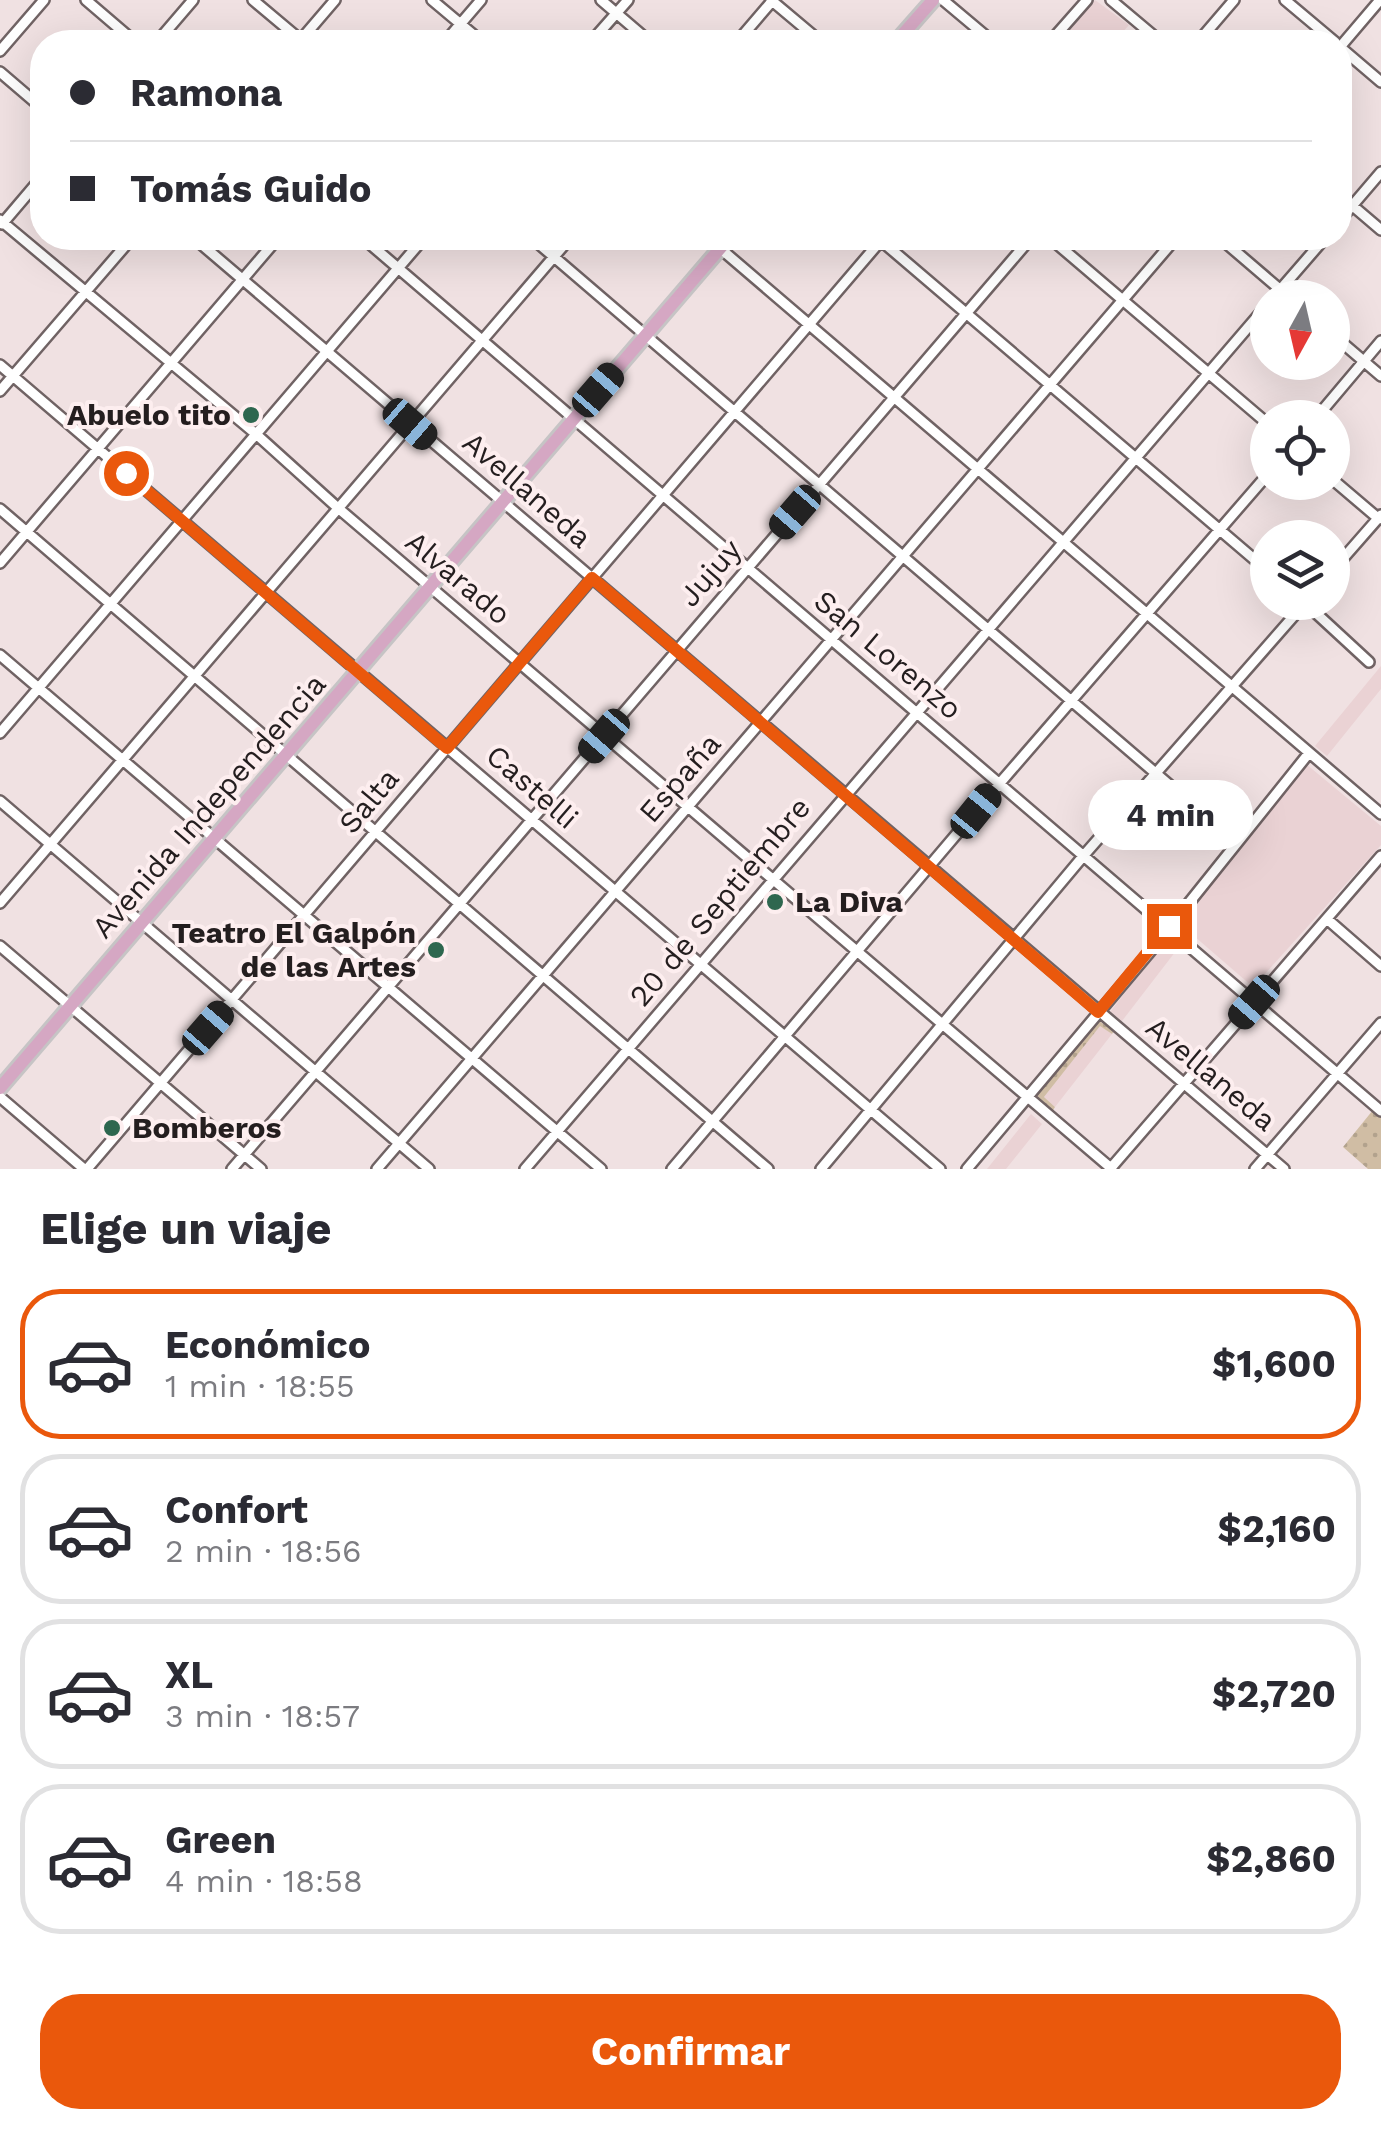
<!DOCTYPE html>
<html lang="es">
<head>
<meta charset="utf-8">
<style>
	body { margin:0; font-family:"Work Sans",sans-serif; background:#f2f2f3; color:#2b2b33; height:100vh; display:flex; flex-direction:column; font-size:38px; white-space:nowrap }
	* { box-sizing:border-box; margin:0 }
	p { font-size:32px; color:#7c7c81 }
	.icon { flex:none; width:55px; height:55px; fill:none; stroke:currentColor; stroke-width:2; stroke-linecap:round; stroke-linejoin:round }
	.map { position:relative; height:1169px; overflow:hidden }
	.panel { display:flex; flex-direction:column; background:#fff; flex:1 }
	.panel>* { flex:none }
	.banner { position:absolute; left:30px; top:30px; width:1322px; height:220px; border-radius:40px; box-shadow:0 10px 40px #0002; display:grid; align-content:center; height:220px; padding:0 40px; background:#fff }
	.needle { width:65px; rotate:188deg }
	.tools { position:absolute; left:1250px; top:280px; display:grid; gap:20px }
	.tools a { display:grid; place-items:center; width:100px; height:100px; border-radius:50%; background:#fff; box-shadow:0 10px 40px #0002; font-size:50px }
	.end { position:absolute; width:45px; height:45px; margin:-22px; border:12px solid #ea580c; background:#fff; box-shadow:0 0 0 5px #fff }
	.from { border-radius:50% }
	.bubble { position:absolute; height:70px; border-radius:35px; background:#fff; box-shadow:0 10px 40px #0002; font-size:32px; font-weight:700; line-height:70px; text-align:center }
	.car { position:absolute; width:30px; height:60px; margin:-30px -15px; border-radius:12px; box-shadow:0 0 8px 2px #0007; background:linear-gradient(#222 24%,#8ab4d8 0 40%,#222 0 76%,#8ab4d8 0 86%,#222 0) }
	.banner b { display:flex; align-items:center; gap:35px; height:95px; font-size:38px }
	.banner b+b { border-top:2px solid #e1e1e2 }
	.banner i { width:25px; height:25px; background:#2b2b33 }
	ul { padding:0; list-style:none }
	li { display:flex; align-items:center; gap:30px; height:150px; margin:0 20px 15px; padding:0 20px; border:5px solid #e1e1e2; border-radius:40px }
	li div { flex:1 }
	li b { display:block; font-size:38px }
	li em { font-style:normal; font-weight:700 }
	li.on { border-color:#ea580c }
	li>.icon { width:90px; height:90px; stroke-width:1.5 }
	h2 { padding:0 40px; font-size:45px; line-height:120px }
	.cta { display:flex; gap:20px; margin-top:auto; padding:20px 40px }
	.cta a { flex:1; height:115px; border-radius:40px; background:#ea580c; color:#fff; font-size:40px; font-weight:700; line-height:115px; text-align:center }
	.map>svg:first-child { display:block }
	.built { fill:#ead2d4 }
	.grass { fill:url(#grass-dots) }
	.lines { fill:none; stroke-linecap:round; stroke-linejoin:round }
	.street-casing { stroke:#706364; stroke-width:14 }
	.primary-casing { stroke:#c6c4c5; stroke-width:18 }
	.street { stroke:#fff; stroke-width:9 }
	.primary { stroke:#d5a7c3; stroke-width:12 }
	.route { stroke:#ea580c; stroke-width:12 }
	.poi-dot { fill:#2e674f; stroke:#fdeeef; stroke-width:4 }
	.labels { text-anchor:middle; stroke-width:8; stroke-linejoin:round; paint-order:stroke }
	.poi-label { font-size:30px; font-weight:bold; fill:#241e1f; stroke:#fdeeef; text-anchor:end }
	.street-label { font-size:30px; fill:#241e1f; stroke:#fdeeef }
</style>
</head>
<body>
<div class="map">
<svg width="1381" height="1169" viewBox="0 0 1381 1169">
	<defs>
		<pattern id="grass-dots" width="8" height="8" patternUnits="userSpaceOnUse" patternTransform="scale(2.5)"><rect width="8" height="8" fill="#d0bda4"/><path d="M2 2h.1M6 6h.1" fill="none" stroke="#b2a28d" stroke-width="1.8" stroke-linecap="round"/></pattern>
	</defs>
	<rect width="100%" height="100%" fill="#f0e1e2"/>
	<path class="built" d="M 1095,0 L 1129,25 L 1114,42 L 1060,42 Z
		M 1381,666 L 1381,689 L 1327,756 L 1315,746 Z
		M 1306,764 L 1381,826 L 1381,845 L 1253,987 L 1179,923 Z
		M 1168,937 L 1179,947 L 1122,1021 L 1110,1012 Z
		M 1100,1025 L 1112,1034 L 1055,1107 L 1044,1097 Z
		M 1031,1114 L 1042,1124 L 1006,1169 L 987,1169 Z"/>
	<path class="grass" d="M 1099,1021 L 1114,1031 L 1112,1034 L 1100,1026 L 1044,1097 L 1055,1107 L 1052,1112 L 1037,1100 L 1038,1093 Z
		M 1373,1110 L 1381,1116 L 1381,1169 L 1368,1169 L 1343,1147 Z"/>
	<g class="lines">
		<defs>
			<path id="street" d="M 86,0 L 135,42
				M 253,0 L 303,42
				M 432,0 L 482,42
				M 601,0 L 650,42
				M 771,0 L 821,42
				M 943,0 L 993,42
				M 1111,0 L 1161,42
				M 1285,0 L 1335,42
				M 1380,0 L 1340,47 L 1381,82
				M 157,42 L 193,0
				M 299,42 L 335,0
				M 445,42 L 481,0
				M 591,42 L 628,0
				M 737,42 L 773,0
				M 1050,42 L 1087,0
				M 1198,42 L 1234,0
				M 0,51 L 44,0
				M 0,72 L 42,108
				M 1340,195 L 1381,230
				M 0,220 L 256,434 L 338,508 L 1112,1169
				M 1340,220 L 1381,172
				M 2,224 L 42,177
				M 194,238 L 1284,1169
				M 363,238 L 1381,1111
				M 532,238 L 1237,843
				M 708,238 L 1381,814
				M 878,238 L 1268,571
				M 1050,238 L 1268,424
				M 1220,238 L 1290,298
				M 1273,298 L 1325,238
				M 1332,334 L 1381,376
				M 0,365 L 940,1169
				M 0,391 L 132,238
				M 1316,418 L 1381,341
				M 1332,479 L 1379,519
				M 0,509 L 768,1169
				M 0,563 L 278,238
				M 1332,571 L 1381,515
				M 1304,602 L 1369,662
				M 0,655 L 601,1169
				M 0,733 L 424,238
				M 0,801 L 429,1169
				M 0,903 L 570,238
				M 1327,919 L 1381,966
				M 0,946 L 261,1169
				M 0,1097 L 84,1169
				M 87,1169 L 883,238
				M 232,1169 L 1031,238
				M 377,1169 L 1176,238
				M 525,1169 L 1268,304
				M 672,1169 L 1000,783 L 1268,474
				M 821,1169 L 1085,854 L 1306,602
				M 967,1169 L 1148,954 L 1309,753
				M 1110,1169 L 1381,856
				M 1255,1169 L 1381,1023"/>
			<path id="primary" d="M 896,42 L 933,0
				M 0,1088 L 729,238"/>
		</defs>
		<use href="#street" class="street-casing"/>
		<use href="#primary" class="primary-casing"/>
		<use href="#street" class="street"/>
		<use href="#primary" class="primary"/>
	</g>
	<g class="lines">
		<path class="route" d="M 126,473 L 447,748 L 592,578 L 1098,1012 L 1169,926"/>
	</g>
	<g class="poi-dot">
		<circle cx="251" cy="415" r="10"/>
		<circle cx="775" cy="902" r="10"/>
		<circle cx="436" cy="950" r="10"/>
		<circle cx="112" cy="1128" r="10"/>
	</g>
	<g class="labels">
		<g class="poi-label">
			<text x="231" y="425">Abuelo tito</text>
			<text x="795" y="912" text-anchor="start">La Diva</text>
			<text x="416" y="943">Teatro El Galpón<tspan x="416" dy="34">de las Artes</tspan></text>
			<text x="132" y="1138" text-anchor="start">Bomberos</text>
		</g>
		<g class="street-label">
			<text transform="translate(527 490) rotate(41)" y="10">Avellaneda</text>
			<text transform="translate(710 573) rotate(-49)" y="10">Jujuy</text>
			<text transform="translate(458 578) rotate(40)" y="10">Alvarado</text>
			<text transform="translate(888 655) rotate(40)" y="10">San Lorenzo</text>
			<text transform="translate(680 778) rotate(-49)" y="10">España</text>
			<text transform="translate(532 787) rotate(41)" y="10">Castelli</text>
			<text transform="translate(369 801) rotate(-50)" y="10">Salta</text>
			<text transform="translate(209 806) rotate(-49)" y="10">Avenida Independencia</text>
			<text transform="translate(720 902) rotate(-50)" y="10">20 de Septiembre</text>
			<text transform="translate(1211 1074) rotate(40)" y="10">Avellaneda</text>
		</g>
	</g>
</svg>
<div class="tools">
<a><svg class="needle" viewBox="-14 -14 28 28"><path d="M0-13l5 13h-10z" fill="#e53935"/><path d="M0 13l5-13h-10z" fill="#7c7c81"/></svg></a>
<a><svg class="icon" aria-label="locate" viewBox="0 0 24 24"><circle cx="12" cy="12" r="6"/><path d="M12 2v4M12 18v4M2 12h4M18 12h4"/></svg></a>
<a><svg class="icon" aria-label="layers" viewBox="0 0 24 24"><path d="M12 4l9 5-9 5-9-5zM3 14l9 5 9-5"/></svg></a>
</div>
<i class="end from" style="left:126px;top:473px"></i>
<i class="end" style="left:1169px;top:926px"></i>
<div class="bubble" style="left:1088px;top:780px;width:165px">4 min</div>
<i class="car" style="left:598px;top:390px;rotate:41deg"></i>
<i class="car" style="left:410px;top:424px;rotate:131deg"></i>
<i class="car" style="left:795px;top:512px;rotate:221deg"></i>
<i class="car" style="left:604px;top:736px;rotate:221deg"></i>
<i class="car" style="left:976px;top:811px;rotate:39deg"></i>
<i class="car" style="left:1254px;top:1002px;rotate:221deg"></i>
<i class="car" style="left:208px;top:1028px;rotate:41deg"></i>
<div class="banner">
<b><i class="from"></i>Ramona</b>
<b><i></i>Tomás Guido</b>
</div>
</div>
<section class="panel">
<h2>Elige un viaje</h2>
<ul>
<li class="on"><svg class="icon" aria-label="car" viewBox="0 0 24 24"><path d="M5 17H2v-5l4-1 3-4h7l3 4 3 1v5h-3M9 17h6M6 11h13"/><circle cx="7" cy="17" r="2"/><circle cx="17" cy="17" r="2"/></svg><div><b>Económico</b><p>1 min · 18:55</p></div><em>$1,600</em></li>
<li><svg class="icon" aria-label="car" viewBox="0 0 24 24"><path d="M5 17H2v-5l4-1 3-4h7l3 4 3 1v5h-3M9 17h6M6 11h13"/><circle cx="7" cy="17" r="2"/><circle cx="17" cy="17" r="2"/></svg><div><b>Confort</b><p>2 min · 18:56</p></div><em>$2,160</em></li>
<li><svg class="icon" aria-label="car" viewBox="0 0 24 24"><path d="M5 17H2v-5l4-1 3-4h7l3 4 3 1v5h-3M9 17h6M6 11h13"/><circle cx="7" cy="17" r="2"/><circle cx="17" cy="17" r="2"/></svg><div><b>XL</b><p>3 min · 18:57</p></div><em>$2,720</em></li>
<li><svg class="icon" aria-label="car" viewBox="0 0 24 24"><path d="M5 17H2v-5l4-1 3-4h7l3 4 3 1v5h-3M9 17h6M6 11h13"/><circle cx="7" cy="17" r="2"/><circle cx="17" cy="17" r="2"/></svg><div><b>Green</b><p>4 min · 18:58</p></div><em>$2,860</em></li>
</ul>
<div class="cta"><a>Confirmar</a></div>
</section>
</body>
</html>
